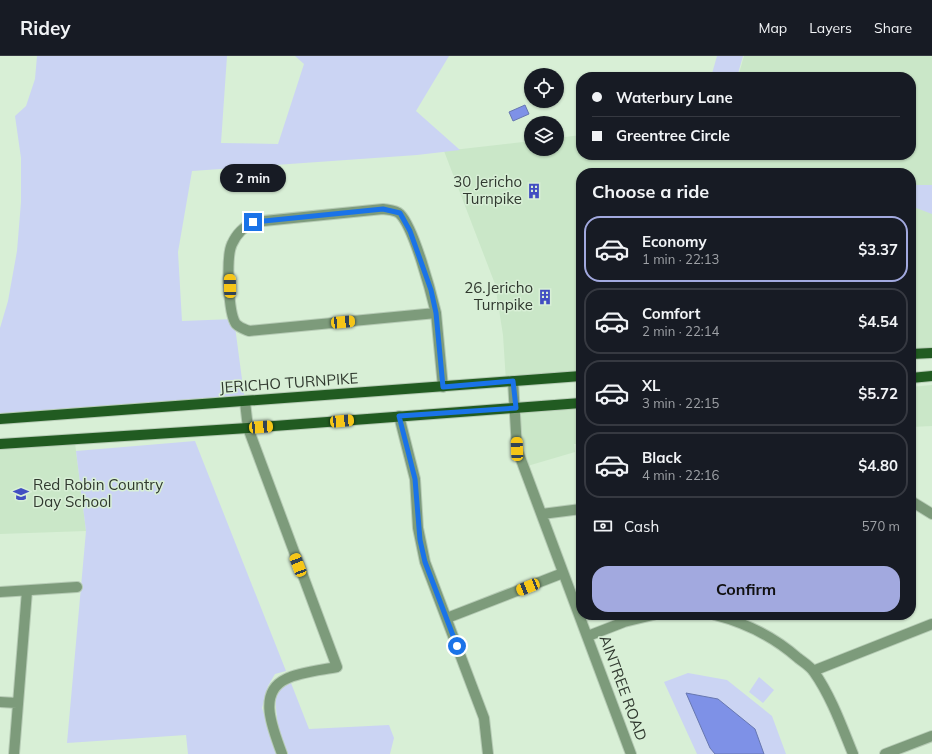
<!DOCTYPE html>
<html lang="en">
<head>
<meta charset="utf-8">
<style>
	body { margin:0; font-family:Mulish,sans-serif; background:#242831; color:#f1f3f6; height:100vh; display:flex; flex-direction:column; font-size:15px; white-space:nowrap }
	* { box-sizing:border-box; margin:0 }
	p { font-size:13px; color:#9ea1a6 }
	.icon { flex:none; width:22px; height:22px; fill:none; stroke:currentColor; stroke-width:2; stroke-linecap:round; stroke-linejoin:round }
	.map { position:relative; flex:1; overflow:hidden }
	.drawer { position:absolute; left:576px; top:112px; width:340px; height:452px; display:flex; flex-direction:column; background:#171b24; border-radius:16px; box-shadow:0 1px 3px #0004 }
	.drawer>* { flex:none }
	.guide { position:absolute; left:576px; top:16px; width:340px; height:88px; border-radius:16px; box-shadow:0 1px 3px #0004; display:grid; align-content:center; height:88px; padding:0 16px; background:#171b24 }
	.controls { position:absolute; left:524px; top:12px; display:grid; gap:8px }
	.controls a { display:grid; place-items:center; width:40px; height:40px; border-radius:50%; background:#171b24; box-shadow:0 1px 3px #0004; font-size:20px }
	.end { position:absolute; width:18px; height:18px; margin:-9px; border:5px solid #1a73e8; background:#fff; box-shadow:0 0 0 2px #fff }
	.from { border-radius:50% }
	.bubble { position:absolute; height:28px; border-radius:14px; background:#171b24; box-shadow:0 1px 3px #0004; font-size:13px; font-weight:700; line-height:28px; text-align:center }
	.car { position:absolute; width:12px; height:24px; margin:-12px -6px; border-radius:5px; box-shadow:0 0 3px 1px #0007; background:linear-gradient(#f5c518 24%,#345 0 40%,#f5c518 0 76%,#345 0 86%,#f5c518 0) }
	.guide b { display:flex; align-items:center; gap:14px; height:38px; font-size:15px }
	.guide b+b { border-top:1px solid #363941 }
	.guide i { width:10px; height:10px; background:#f1f3f6 }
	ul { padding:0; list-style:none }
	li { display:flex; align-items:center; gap:12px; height:66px; margin:0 8px 6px; padding:0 8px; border:2px solid #363941; border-radius:16px }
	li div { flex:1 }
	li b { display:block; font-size:15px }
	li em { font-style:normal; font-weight:700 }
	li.selected { border-color:#a2a9df }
	li>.icon { width:36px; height:36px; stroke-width:1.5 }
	h2 { padding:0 16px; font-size:18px; line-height:48px }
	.pay { display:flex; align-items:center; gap:10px; height:44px; padding:0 16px; font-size:15px }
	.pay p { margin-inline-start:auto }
	.action { display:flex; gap:8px; margin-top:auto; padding:8px 16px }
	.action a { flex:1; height:46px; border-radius:16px; background:#a2a9df; color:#111; font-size:16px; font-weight:700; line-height:46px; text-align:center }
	header { display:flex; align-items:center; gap:24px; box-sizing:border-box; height:56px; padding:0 20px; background:#171b24; border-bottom:1px solid #363941 }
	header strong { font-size:19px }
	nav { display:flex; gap:22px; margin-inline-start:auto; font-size:14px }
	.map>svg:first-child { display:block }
	.built { fill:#cae7c8 }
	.green { fill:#cbd4f3 }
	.water { fill:#7e91e7; stroke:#6777b0 }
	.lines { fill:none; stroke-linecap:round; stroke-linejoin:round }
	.minor-casing { stroke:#b6cbb5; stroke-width:12 }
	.major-casing { stroke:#b6cbb5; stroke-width:12 }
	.minor { stroke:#7d9b7b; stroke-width:10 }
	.major { stroke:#215b21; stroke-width:10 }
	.route { stroke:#1a73e8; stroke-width:5 }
	.labels { text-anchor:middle; stroke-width:3; stroke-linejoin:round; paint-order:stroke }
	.poi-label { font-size:15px; fill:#30392f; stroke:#d8efd6; text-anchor:end }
	.street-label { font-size:15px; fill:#30392f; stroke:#d8efd6 }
</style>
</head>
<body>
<header>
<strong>Ridey</strong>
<nav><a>Map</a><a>Layers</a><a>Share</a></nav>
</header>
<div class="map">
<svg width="932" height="698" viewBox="0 0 932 698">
	<rect width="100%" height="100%" fill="#d8efd6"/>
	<path class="built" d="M 744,0 L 932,0 L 932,301 L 911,303 L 911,117 L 581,117 L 581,321 L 506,326 L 503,279 L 495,228 L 444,95 L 531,85 L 531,93 L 557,93 L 557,82 L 581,79 L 581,99 L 911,99 L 911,21 L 738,21 Z
		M 932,329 L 932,370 L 911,371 L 911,331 Z
		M 581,348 L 581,388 L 574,388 L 575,396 L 524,411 L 516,352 Z
		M 75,387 L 86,475 L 0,478 L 0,393 Z"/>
	<path class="green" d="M 37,0 L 227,0 L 221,87 L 278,88 L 304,8 L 295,0 L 449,0 L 416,55 L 460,94 L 417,99 L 192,115 L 178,196 L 182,265 L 234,263 L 245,346 L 0,363 L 0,272 L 8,245 L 17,195 L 21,146 L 21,102 L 15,60 L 26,50 L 35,23 Z
		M 717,0 L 743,0 L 737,21 L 711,21 Z
		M 911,129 L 932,129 L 932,158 L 911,150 Z
		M 195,385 L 286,615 L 275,618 L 268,630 L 262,652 L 278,698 L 188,698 L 186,679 L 67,687 L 86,475 L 76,395 Z
		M 688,617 L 727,624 L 772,660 L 786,698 L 697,698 L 664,626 Z
		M 759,621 L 774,634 L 763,647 L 749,636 Z
		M 291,627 L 309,673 L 389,669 L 394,682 L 390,698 L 288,698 L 278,673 L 275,641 L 284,629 Z"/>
	<path class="water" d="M 525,49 L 529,58 L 513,65 L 509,56 Z
		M 686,637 L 718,643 L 755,673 L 764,698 L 715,698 L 710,692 Z"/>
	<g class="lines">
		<defs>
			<path id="minor" d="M 383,153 C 389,154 396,154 400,158 C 414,172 431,236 436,257 L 249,275 C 244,273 240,272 236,268 C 228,257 226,200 232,188 C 237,177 243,172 253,166 Z
				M 436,257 L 443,331
				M 513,325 L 517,393 L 631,698
				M 245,346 L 248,372 L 337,611 C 322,614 299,616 286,623 C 256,637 274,675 282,698
				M 399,360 L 415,423 L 418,472 L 425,506 L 484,662 L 488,698
				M 911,445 L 932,458
				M 542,458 L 581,453
				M 0,536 L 77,531
				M 715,559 C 746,567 773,580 798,602 C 803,606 810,610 814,616 C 831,640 842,671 853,698
				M 447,562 L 563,517
				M 588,580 L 624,566 L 653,559
				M 813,615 L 932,568
				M 0,646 L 17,647
				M 14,698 L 27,535
				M 885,698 L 932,680"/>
			<path id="major" d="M 911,298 L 932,297
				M 911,322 L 932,320
				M 0,363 L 581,320
				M 0,388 L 248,372 L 581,347"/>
		</defs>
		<use href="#minor" class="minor-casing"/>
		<use href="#major" class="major-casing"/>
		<use href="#minor" class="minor"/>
		<use href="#major" class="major"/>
	</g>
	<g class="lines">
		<path class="route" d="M 253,166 L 383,153 L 400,157 L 410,175 L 431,234 L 436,257 L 443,331 L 513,325 L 516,352 L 399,360 L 415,423 L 420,484 L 425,506 L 457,590"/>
	</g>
	<defs>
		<symbol id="building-bare" viewBox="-9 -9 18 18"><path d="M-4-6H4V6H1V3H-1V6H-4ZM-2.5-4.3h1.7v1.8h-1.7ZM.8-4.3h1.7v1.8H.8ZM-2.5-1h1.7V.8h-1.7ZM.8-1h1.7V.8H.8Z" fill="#414ec2" stroke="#d8efd6" stroke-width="2.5" paint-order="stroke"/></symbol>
		<symbol id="school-bare" viewBox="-9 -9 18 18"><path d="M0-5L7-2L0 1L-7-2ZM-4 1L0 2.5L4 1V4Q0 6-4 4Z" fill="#414ec2" stroke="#d8efd6" stroke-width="2.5" paint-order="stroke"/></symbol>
	</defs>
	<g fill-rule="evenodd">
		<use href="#building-bare" x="523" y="124" width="22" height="22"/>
		<use href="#building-bare" x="534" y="230" width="22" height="22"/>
		<use href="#school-bare" x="10" y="427" width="22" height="22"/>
	</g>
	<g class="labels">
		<g class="poi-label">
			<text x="522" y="131">30 Jericho<tspan x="522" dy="17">Turnpike</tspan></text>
			<text x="533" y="237">26.Jericho<tspan x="533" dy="17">Turnpike</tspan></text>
			<text x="33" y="434" text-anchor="start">Red Robin Country<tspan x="33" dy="17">Day School</tspan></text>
		</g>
		<g class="street-label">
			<text transform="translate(289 327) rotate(-4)" y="5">JERICHO TURNPIKE</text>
			<text transform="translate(623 632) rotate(70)" y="5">AINTREE ROAD</text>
		</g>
	</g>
</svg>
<div class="controls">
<a><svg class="icon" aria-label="locate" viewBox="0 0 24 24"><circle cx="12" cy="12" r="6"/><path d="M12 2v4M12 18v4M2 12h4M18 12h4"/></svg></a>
<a><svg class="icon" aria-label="layers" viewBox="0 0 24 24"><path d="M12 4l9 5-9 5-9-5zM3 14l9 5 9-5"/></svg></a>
</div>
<i class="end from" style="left:457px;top:590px"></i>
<i class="end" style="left:253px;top:166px"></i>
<div class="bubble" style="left:220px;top:108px;width:66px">2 min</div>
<i class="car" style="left:230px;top:230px;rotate:359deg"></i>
<i class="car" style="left:343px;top:266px;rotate:85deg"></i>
<i class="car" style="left:342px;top:365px;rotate:85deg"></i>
<i class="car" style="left:261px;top:371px;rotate:86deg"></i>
<i class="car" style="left:517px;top:393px;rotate:358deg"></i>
<i class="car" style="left:298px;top:509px;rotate:339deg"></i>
<i class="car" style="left:528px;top:531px;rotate:248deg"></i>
<div class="guide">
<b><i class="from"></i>Waterbury Lane</b>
<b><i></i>Greentree Circle</b>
</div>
<section class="drawer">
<h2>Choose a ride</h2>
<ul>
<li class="selected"><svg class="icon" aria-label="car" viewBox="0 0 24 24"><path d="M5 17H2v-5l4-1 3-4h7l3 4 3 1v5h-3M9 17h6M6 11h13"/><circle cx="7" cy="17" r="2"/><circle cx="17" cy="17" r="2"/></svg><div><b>Economy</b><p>1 min · 22:13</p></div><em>$3.37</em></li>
<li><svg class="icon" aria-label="car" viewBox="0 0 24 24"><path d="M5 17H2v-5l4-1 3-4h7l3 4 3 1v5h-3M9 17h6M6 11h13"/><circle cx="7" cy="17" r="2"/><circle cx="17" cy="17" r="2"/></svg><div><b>Comfort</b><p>2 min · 22:14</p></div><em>$4.54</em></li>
<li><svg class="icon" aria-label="car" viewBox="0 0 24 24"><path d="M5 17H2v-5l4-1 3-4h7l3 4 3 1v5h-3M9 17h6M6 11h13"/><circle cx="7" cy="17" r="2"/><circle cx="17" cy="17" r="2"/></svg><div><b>XL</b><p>3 min · 22:15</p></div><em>$5.72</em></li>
<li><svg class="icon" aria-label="car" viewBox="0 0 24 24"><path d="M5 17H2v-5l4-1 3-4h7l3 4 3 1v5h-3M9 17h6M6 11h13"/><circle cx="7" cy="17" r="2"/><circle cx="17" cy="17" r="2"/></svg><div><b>Black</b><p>4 min · 22:16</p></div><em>$4.80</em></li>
</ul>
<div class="pay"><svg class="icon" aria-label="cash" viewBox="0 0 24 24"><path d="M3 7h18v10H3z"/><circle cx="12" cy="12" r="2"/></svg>Cash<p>570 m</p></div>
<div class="action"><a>Confirm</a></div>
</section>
</div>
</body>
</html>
